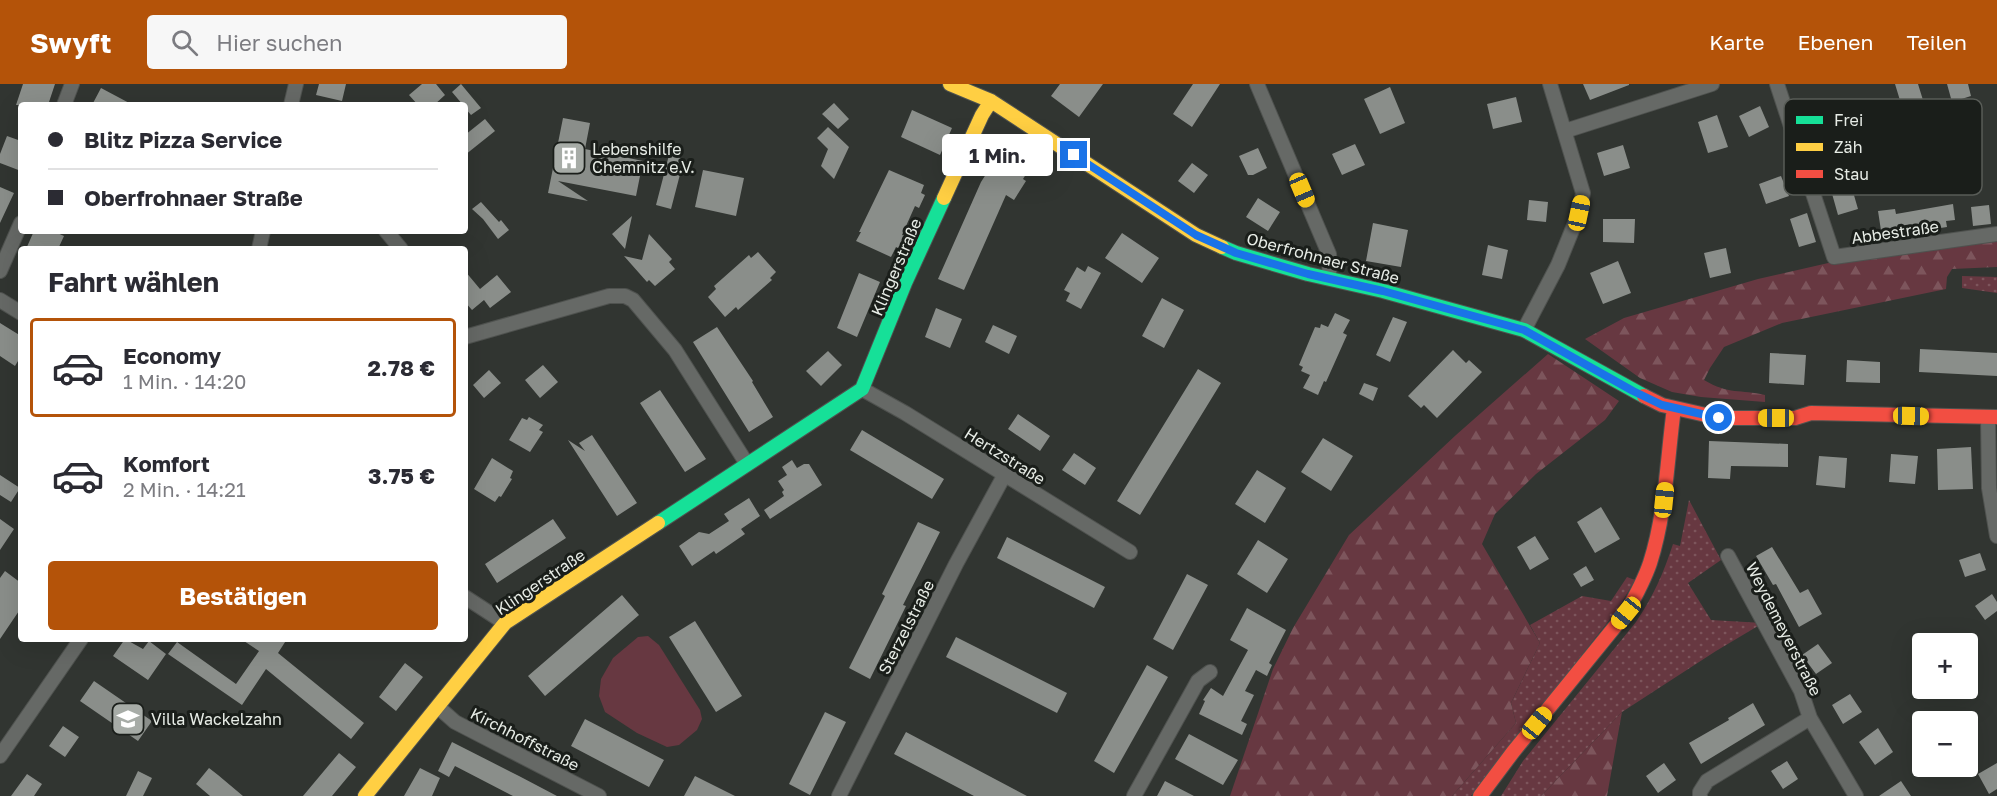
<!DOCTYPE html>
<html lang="de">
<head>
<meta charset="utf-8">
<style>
	body { margin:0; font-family:"Golos Text",sans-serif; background:#f7f7f7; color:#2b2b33; height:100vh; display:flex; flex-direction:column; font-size:22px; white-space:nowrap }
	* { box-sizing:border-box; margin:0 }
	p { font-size:20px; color:#7c7c81 }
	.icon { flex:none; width:33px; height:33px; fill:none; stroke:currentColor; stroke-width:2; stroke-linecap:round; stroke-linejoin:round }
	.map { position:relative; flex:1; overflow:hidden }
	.panel { position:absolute; left:18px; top:162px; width:450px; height:396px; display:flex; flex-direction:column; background:#fff; border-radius:6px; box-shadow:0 6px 24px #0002 }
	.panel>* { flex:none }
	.hud { position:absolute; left:18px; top:18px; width:450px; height:132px; border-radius:6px; box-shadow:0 6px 24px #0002; display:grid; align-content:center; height:132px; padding:0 30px; background:#fff }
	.tools { position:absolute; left:1912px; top:549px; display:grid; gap:12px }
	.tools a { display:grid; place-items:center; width:66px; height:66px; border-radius:6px; background:#fff; box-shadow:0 6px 24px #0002; font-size:30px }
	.end { position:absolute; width:27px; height:27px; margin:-14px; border:8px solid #1a73e8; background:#fff; box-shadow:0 0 0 3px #fff }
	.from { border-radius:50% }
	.bubble { position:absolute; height:42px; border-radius:6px; background:#fff; box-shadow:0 6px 24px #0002; font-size:20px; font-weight:700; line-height:42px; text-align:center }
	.car { position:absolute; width:18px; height:36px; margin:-18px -9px; border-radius:8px; box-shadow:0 0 4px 2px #0007; background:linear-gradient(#f5c518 24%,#345 0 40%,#f5c518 0 76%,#345 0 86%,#f5c518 0) }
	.hud b { display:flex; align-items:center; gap:21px; height:57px; font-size:22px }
	.hud b+b { border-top:2px solid #e1e1e2 }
	.hud i { width:15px; height:15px; background:#2b2b33 }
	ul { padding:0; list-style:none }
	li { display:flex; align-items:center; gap:18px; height:99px; margin:0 12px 9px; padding:0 18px; border:3px solid transparent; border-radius:6px }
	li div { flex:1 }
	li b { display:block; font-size:22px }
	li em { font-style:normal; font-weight:700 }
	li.current { border-color:#b45309 }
	li>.icon { width:54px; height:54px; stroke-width:1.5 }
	h2 { padding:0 30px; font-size:27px; line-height:72px }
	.primary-button { display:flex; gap:12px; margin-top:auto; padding:12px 30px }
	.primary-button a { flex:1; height:69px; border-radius:6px; background:#b45309; color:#fff; font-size:24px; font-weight:700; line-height:69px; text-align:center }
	header { display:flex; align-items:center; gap:36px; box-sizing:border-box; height:84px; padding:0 30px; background:#b45309; color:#fff }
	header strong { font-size:28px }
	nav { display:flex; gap:33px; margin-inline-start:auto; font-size:21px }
	.search { width:420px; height:54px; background:#f7f7f7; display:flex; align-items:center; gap:15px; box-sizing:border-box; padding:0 21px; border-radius:6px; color:#7c7c81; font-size:22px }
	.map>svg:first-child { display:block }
	.grass { fill:url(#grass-dots) }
	.forest { fill:url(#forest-firs) }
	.park { fill:#673841 }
	.building { fill:#8a8e8a }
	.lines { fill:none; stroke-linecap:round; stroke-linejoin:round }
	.street-casing { stroke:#4f524f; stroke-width:16 }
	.fast-casing { stroke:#4f524f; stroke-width:16 }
	.slow-casing { stroke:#4f524f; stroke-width:16 }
	.jam-casing { stroke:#4f524f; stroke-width:16 }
	.street { stroke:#666966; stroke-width:14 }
	.fast { stroke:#16e098; stroke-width:14 }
	.slow { stroke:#ffcf43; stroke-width:14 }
	.jam { stroke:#f24e42; stroke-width:14 }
	.route { stroke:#1a73e8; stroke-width:8 }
	.labels { text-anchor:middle; stroke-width:6; stroke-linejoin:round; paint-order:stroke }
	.poi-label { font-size:16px; fill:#e7ece6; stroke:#1a1e1a; text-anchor:start }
	.street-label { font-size:16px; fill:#e7ece6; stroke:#1a1e1a }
	.key { fill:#1a1e1a; stroke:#585c57; stroke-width:1.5 }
	.key-label { font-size:16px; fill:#e7ece6 }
</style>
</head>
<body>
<header>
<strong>Swyft</strong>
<div class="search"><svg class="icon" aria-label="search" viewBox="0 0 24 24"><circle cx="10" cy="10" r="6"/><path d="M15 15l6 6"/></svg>Hier suchen</div>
<nav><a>Karte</a><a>Ebenen</a><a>Teilen</a></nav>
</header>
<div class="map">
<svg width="1997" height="712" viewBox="0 0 1997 712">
	<defs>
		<pattern id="grass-dots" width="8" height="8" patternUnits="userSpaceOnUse" patternTransform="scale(1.5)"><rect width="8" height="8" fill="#673841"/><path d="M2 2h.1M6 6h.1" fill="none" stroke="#7d555c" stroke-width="1.8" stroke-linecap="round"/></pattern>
		<pattern id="forest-firs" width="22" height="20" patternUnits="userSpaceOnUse" patternTransform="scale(1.5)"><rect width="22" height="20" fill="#673841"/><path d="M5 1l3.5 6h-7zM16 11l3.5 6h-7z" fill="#7d555c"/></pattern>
	</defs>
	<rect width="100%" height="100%" fill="#313531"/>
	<path class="grass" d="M 1962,192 L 1997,193 L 1997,209 L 1962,204 Z
		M 1689,416 L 1721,476 L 1688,499 L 1711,536 L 1763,539 L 1716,567 L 1622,628 L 1541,712 L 1501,712 L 1523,677 L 1636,538 C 1653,513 1664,488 1673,460 L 1680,462 Z
		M 1627,493 L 1635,496 L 1618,525 L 1471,712 L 1452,712 L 1516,639 L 1511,619 L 1540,559 L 1530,541 L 1582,512 L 1611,517 Z"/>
	<path class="forest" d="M 1997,156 L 1997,183 L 1952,185 L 1947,193 L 1946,205 L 1782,239 L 1724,263 L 1710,284 L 1704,296 C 1729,311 1740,305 1765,311 L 1765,318 L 1701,313 L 1672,308 L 1640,294 L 1585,255 L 1624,234 L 1758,195 L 1837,177 Z
		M 1548,270 L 1619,317 L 1605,336 L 1536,390 L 1495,430 L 1482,460 L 1540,559 L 1511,619 L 1516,639 L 1452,712 L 1230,712 L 1273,585 L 1293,544 L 1349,451 L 1456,351 Z
		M 1622,628 L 1607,712 L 1541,712 Z"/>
	<path class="park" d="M 648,552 L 659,561 L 700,626 L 702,635 L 697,646 L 679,661 L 667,663 L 637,649 L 605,628 L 599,612 L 601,595 L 613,574 L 638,553 Z"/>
	<path class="building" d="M 23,0 L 55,0 L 48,21 L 16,21 Z
		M 319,0 L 346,0 L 342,17 L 316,11 Z
		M 422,0 L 436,0 L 445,11 L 434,21 L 418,21 L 409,11 Z
		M 461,0 L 481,24 L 471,31 L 465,24 L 465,21 L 463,21 L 452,8 Z
		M 1060,0 L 1103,0 L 1079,33 L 1051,12 Z
		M 1193,0 L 1220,0 L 1192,43 L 1173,30 Z
		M 1583,0 L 1629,0 L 1629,1 L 1590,16 Z
		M 1895,0 L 1918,0 L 1927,29 L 1906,36 Z
		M 1947,0 L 1968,0 L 1971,12 L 1952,18 Z
		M 1390,3 L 1405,39 L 1380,50 L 1364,15 Z
		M 101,4 L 133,21 L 92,21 Z
		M 1516,13 L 1522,38 L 1493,45 L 1487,20 Z
		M 834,19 L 849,35 L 838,45 L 822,30 Z
		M 1760,22 L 1769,43 L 1749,53 L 1739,32 Z
		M 912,26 L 952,44 L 940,71 L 901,53 Z
		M 1717,31 L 1728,63 L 1708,69 L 1698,38 Z
		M 563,34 L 590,39 L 585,65 L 643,77 L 636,112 L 558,97 L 588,117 L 548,109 Z
		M 485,35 L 495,47 L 465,71 L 465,51 Z
		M 828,43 L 849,63 L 834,95 L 821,82 L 828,65 L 817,54 Z
		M 7,52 L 21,57 L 21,87 L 0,79 L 0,70 Z
		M 1355,60 L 1365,81 L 1342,91 L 1332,70 Z
		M 1623,61 L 1630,84 L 1604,92 L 1597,69 Z
		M 1258,64 L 1267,84 L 1253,91 L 1248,91 L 1239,72 Z
		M 999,70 L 1028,87 L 1023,95 L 1026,97 L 1014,116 L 1006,111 L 964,206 L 938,195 L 981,98 Z
		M 669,71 L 684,75 L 671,125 L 656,121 Z
		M 1192,79 L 1208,91 L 1194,109 L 1178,97 Z
		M 703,86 L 744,94 L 736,132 L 695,123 Z
		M 889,86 L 924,101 L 921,109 L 925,111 L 919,124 L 915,122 L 902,151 L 906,152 L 900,165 L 896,163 L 891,173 L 856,157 L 861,148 L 859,148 Z
		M 1781,92 L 1789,112 L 1766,120 L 1759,100 Z
		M 1849,94 L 1858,125 L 1838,131 L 1829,99 Z
		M 0,103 L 14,109 L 0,139 Z
		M 1258,114 L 1280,128 L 1268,147 L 1246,133 Z
		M 1529,116 L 1548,118 L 1546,138 L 1527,136 Z
		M 481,118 L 499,138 L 501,136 L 509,146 L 498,155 L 483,135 L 472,125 Z
		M 1953,120 L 1955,136 L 1946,137 L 1947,143 L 1882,153 L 1878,127 L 1895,125 L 1896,130 Z
		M 1989,121 L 1991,140 L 1973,142 L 1971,123 Z
		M 1807,129 L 1816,158 L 1799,163 L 1790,135 Z
		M 632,132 L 625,165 L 612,150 Z
		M 1603,135 L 1635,135 L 1634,159 L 1603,158 Z
		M 1373,139 L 1408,146 L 1401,183 L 1366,177 Z
		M 34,147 L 53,147 L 64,152 L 58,165 L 26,165 Z
		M 1122,149 L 1159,174 L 1142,199 L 1105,174 Z
		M 649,150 L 672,175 L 669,178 L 675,185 L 655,202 L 649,196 L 647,198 L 624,172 L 642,176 Z
		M 1488,161 L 1508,166 L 1502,195 L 1482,191 Z
		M 1726,164 L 1731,189 L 1710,194 L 1704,169 Z
		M 758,168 L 776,188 L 770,194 L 772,196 L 738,226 L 736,223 L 725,233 L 708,213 L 716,205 L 714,202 L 749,171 L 751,174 Z
		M 1618,177 L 1631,209 L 1603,220 L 1590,189 Z
		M 1088,182 L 1101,189 L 1081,225 L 1066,217 L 1070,209 L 1064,206 L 1077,183 L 1085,188 Z
		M 465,187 L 480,205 L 497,191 L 511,208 L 490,224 L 484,216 L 472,226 L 465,218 Z
		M 859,189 L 880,198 L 857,253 L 837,244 Z
		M 1162,214 L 1184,226 L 1164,264 L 1142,252 Z
		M 936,224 L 962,235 L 950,264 L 925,253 Z
		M 1335,229 L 1350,236 L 1343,249 L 1347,251 L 1326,298 L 1324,297 L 1318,311 L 1303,304 L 1310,291 L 1301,287 L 1303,283 L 1299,281 L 1315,243 L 1320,244 L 1321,240 L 1328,243 Z
		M 1393,233 L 1407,238 L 1390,278 L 1376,271 Z
		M 0,239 L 21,252 L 21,272 L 15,282 L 0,272 Z
		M 993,241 L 1017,252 L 1009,270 L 985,258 Z
		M 717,243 L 753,297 L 752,298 L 773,333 L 749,348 L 693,258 Z
		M 1920,265 L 1997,269 L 1997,292 L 1919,288 Z
		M 1453,266 L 1466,279 L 1469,276 L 1482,288 L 1437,334 L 1424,321 L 1421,324 L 1408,312 Z
		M 828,267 L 842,281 L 821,302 L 806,287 Z
		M 1770,269 L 1806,271 L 1804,301 L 1769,299 Z
		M 1847,276 L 1880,278 L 1880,299 L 1846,298 Z
		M 543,281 L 558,298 L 540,314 L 525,296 Z
		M 1198,285 L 1221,299 L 1140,431 L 1117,417 Z
		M 489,286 L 501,299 L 484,314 L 473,301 Z
		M 1364,299 L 1378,304 L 1373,317 L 1359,310 Z
		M 660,306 L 706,375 L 685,388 L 640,319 Z
		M 1018,330 L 1050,352 L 1040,367 L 1008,345 Z
		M 529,333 L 543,341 L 539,346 L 543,348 L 530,368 L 509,356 L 522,334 L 527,336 Z
		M 862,346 L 944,395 L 932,415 L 850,366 Z
		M 592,351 L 637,419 L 617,432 L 568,356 L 585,367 L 579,359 Z
		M 1323,354 L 1353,372 L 1331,407 L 1301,388 Z
		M 1709,357 L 1788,360 L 1788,383 L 1731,382 L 1730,395 L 1708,394 Z
		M 1971,363 L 1973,405 L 1938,406 L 1937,365 Z
		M 1074,369 L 1096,384 L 1085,401 L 1062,386 Z
		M 1891,370 L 1918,372 L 1915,400 L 1889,398 Z
		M 1819,372 L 1847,374 L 1845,404 L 1816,401 Z
		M 492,374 L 513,387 L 510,394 L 512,395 L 501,413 L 499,412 L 495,418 L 474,405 Z
		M 792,376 L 797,384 L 804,380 L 809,380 L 822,401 L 770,435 L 764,426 L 784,412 L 782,408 L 784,406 L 778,397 L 787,391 L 782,383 Z
		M 1257,386 L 1286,404 L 1265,439 L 1235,420 Z
		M 0,391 L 20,404 L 11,418 L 0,411 Z
		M 749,414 L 760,432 L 741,445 L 745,450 L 716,470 L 714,467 L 692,482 L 679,462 L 699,448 L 709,450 L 729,437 L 724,430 Z
		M 1601,423 L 1620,455 L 1595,469 L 1577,438 Z
		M 0,435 L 14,445 L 0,466 Z
		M 553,435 L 566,454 L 497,499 L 485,480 Z
		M 918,438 L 940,448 L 903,521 L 906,522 L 870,595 L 849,584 L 885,512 L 882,510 Z
		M 1535,452 L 1549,475 L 1530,486 L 1517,463 Z
		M 1007,453 L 1105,503 L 1094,524 L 997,474 Z
		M 1258,456 L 1288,475 L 1267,509 L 1237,490 Z
		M 1772,463 L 1800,509 L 1808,505 L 1822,530 L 1799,543 L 1776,500 L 1773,501 L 1756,472 Z
		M 1980,469 L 1986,486 L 1965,493 L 1959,476 Z
		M 1586,482 L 1594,496 L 1581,503 L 1573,490 Z
		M 5,487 L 21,499 L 21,524 L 0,555 L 0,494 Z
		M 1187,490 L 1208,501 L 1173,566 L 1153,555 Z
		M 1992,510 L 1997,518 L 1997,527 L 1985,536 L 1975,522 Z
		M 622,511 L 639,531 L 545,612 L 528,592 Z
		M 1247,524 L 1286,546 L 1269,579 L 1272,581 L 1267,592 L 1256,586 L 1245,607 L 1254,611 L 1241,637 L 1247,640 L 1242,651 L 1199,630 L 1205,617 L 1203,616 L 1211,604 L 1223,612 L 1248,566 L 1230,556 Z
		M 695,537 L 742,612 L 716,628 L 669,553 Z
		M 956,553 L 1067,609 L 1057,629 L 946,573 Z
		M 125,555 L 143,565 L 149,557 L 166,570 L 148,596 L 113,572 Z
		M 241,555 L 287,555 L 278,569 L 364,639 L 351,655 L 266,585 L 242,621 L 168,570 L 177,558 L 236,600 L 259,567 Z
		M 1818,560 L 1832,579 L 1816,590 L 1802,571 Z
		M 405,579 L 423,593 L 396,627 L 379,613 Z
		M 1147,581 L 1168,593 L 1114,689 L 1094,677 Z
		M 94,597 L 152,637 L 138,657 L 80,617 Z
		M 1850,610 L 1862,628 L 1843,640 L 1832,621 Z
		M 1753,619 L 1765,641 L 1701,680 L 1689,659 L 1729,636 L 1728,634 Z
		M 825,628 L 846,638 L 810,711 L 789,700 Z
		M 585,635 L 664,676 L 649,703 L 571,662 Z
		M 63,642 L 79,653 L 65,673 L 49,662 Z
		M 1878,644 L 1893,668 L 1875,681 L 1859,658 Z
		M 906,648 L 1027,712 L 974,712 L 894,670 Z
		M 1189,650 L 1238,676 L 1223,701 L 1175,675 Z
		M 452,658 L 519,692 L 557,712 L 513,712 L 455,682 L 449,693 L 438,687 Z
		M 339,669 L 356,683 L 332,712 L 303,712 Z
		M 1787,677 L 1798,695 L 1783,705 L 1771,687 Z
		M 1664,679 L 1676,696 L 1658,709 L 1646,692 Z
		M 1997,679 L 1997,705 L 1989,710 L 1978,690 Z
		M 209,684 L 218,691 L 243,712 L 210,712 L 196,700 Z
		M 420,684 L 440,694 L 432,712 L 404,712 Z
		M 138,687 L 152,694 L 143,712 L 126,712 Z
		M 27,690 L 42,700 L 34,712 L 11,712 Z
		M 695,692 L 735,712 L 684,712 Z
		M 1165,697 L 1194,712 L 1157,712 Z
		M 1901,697 L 1911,712 L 1879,712 Z"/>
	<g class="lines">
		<defs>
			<path id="street" d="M 1257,0 L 1329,170 L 1330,181 L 1328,194
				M 1777,0 L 1834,173 L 1997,150
				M 64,21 L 72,0
				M 291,21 L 296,0
				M 1565,47 L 1712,0
				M 386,147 L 401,165
				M 259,165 L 263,147
				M 0,187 L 21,139
				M 0,216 L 21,229
				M 1524,246 L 1558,181 L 1579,129 L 1583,109 L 1550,0
				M 465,253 L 609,212 L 625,212 L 633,216 L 675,266 L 747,380
				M 862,305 L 905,329 L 1130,468
				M 1988,333 L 1989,404 L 1997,452
				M 1728,472 L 1801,607 L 1810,634 L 1856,712
				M 465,513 L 505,539
				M 438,623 L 455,638 L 599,712
				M 0,672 L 81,555
				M 839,712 L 956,480 L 1005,390
				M 1134,712 L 1198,597 L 1210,588
				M 1700,712 L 1700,708 L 1707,697 L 1810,634"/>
			<path id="fast" d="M 1222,163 L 1236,169 L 1308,190 L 1383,207 L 1524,246 L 1644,312
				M 658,439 L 862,305 L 905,199 L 944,114"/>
			<path id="slow" d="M 950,0 L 991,17 L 1196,151 L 1222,163
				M 944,114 L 982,31 L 991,17
				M 365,712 L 505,539 L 658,439"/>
			<path id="jam" d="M 1644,312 L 1662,321 L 1719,334 L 1795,334 L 1811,329 L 1997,333
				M 1480,712 L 1513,668 L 1626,529 C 1635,513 1644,497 1650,479 C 1666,429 1667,376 1674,324"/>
		</defs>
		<use href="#street" class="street-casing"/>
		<use href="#fast" class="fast-casing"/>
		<use href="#slow" class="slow-casing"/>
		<use href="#jam" class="jam-casing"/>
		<use href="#street" class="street"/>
		<use href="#fast" class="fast"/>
		<use href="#slow" class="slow"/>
		<use href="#jam" class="jam"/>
	</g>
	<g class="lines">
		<path class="route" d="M 1074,71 L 1196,151 L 1236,169 L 1308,190 L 1383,207 L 1524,246 L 1633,307 L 1662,321 L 1719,334"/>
	</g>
	<defs>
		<symbol id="building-square" viewBox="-11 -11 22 22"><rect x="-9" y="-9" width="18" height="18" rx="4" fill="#a7aca7" stroke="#1a1e1a"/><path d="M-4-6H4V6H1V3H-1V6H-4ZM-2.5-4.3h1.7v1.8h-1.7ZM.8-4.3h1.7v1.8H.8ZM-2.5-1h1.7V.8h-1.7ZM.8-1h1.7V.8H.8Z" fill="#fff"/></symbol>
		<symbol id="school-square" viewBox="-11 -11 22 22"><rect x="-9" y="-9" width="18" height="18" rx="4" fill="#a7aca7" stroke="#1a1e1a"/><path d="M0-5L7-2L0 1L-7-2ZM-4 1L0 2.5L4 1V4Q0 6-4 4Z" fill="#fff"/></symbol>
	</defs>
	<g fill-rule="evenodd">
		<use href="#building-square" x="550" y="55" width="38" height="38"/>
		<use href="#school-square" x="109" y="616" width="38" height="38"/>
	</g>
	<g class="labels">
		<g class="poi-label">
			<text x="592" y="71">Lebenshilfe<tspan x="592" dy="18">Chemnitz e.V.</tspan></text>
			<text x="151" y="641">Villa Wackelzahn</text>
		</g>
		<g class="street-label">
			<text transform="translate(1895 148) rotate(-8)" y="6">Abbestraße</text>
			<text transform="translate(1323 174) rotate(15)" y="6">Oberfrohnaer Straße</text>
			<text transform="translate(896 183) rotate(-67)" y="6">Klingerstraße</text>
			<text transform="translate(1005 372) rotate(32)" y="6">Hertzstraße</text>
			<text transform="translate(540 498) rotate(-34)" y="6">Klingerstraße</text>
			<text transform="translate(906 543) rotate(-63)" y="6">Sterzelstraße</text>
			<text transform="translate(1784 545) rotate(63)" y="6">Weydemeyerstraße</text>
			<text transform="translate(525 655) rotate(27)" y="6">Kirchhoffstraße</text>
		</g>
	</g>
	<rect x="1784" y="15" width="198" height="96" rx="9" class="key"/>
	<rect x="1796" y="32" width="27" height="8" fill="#16e098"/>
	<rect x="1796" y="59" width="27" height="8" fill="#ffcf43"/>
	<rect x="1796" y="86" width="27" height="8" fill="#f24e42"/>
	<g class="key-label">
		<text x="1834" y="42">Frei</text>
		<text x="1834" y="69">Zäh</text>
		<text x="1834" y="96">Stau</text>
	</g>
</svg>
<div class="tools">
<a>+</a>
<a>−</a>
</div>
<i class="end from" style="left:1719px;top:334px"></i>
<i class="end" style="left:1074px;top:71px"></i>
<div class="bubble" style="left:942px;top:50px;width:111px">1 Min.</div>
<i class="car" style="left:1302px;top:106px;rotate:157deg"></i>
<i class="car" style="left:1579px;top:129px;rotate:12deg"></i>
<i class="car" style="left:1911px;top:332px;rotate:91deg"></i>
<i class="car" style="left:1776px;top:334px;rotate:270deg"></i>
<i class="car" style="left:1664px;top:416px;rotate:6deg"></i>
<i class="car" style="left:1626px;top:529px;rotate:219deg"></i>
<i class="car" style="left:1537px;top:639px;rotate:39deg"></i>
<div class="hud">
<b><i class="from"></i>Blitz Pizza Service</b>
<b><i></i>Oberfrohnaer Straße</b>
</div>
<section class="panel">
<h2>Fahrt wählen</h2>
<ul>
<li class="current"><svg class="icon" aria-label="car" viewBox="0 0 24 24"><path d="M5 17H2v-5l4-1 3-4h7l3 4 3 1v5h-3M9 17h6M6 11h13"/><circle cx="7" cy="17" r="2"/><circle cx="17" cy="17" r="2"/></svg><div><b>Economy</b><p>1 Min. · 14:20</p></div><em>2.78 €</em></li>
<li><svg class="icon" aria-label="car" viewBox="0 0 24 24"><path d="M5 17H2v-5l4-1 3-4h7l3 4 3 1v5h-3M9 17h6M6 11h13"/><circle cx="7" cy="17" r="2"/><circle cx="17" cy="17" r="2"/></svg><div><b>Komfort</b><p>2 Min. · 14:21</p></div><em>3.75 €</em></li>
</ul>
<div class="primary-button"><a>Bestätigen</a></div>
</section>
</div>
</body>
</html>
